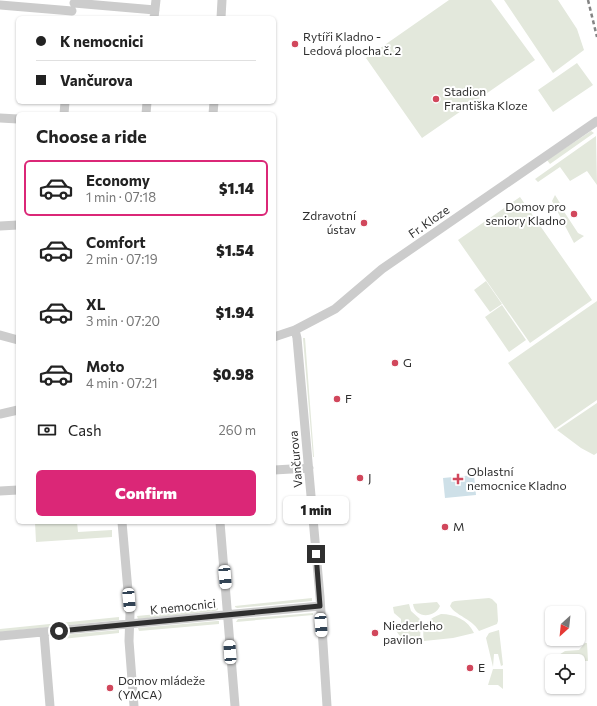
<!DOCTYPE html>
<html lang="en">
<head>
<meta charset="utf-8">
<style>
	body { margin:0; font-family:Commissioner,sans-serif; background:#f6f6f6; color:#222; height:100vh; display:flex; flex-direction:column; font-size:15px; white-space:nowrap }
	* { box-sizing:border-box; margin:0 }
	p { font-size:13px; color:#767676 }
	.icon { flex:none; width:22px; height:22px; fill:none; stroke:currentColor; stroke-width:2; stroke-linecap:round; stroke-linejoin:round }
	.map { position:relative; flex:1; overflow:hidden }
	.details { position:absolute; left:16px; top:112px; width:260px; height:412px; display:flex; flex-direction:column; background:#fff; border-radius:6px; box-shadow:0 1px 3px #0004 }
	.details>* { flex:none }
	.guide { position:absolute; left:16px; top:16px; width:260px; height:88px; border-radius:6px; box-shadow:0 1px 3px #0004; display:grid; align-content:center; height:88px; padding:0 20px; background:#fff }
	.needle { width:26px; rotate:207deg }
	.buttons { position:absolute; left:545px; top:606px; display:grid; gap:8px }
	.buttons a { display:grid; place-items:center; width:40px; height:40px; border-radius:6px; background:#fff; box-shadow:0 1px 3px #0004; font-size:20px }
	.end { position:absolute; width:18px; height:18px; margin:-9px; border:5px solid #2f2f2f; background:#fff; box-shadow:0 0 0 2px #fff }
	.from { border-radius:50% }
	.bubble { position:absolute; height:28px; border-radius:6px; background:#fff; box-shadow:0 1px 3px #0004; font-size:13px; font-weight:800; line-height:28px; text-align:center }
	.car { position:absolute; width:12px; height:24px; margin:-12px -6px; border-radius:5px; box-shadow:0 0 3px 1px #0007; background:linear-gradient(#fff 24%,#345 0 40%,#fff 0 76%,#345 0 86%,#fff 0) }
	.guide b { display:flex; align-items:center; gap:14px; height:38px; font-size:15px }
	.guide b+b { border-top:1px solid #e0e0e0 }
	.guide i { width:10px; height:10px; background:#222 }
	ul { padding:0; list-style:none }
	li { display:flex; align-items:center; gap:12px; height:56px; margin:0 8px 6px; padding:0 12px; border:2px solid transparent; border-radius:6px }
	li div { flex:1 }
	li b { display:block; font-size:15px }
	li em { font-style:normal; font-weight:800 }
	li.selected { border-color:#db2777 }
	li>.icon { width:36px; height:36px; stroke-width:1.5 }
	h2 { padding:0 20px; font-size:18px; line-height:48px }
	.pay { display:flex; align-items:center; gap:10px; height:44px; padding:0 20px; font-size:15px }
	.pay p { margin-inline-start:auto }
	.primary-button { display:flex; gap:8px; margin-top:auto; padding:8px 20px }
	.primary-button a { flex:1; height:46px; border-radius:6px; background:#db2777; color:#fff; font-size:16px; font-weight:800; line-height:46px; text-align:center }
	.map>svg:first-child { display:block }
	.green { fill:#e3e8dc }
	.water { fill:#cee0e8 }
	.lines { fill:none; stroke-linecap:round; stroke-linejoin:round }
	.street { stroke:#ccc; stroke-width:9 }
	.rail { stroke:#848484; stroke-width:2.5; stroke-dasharray:4 3; stroke-linecap:butt }
	.route { stroke:#2f2f2f; stroke-width:5 }
	.poi-dot { fill:#d1475c; stroke:#fff; stroke-width:1.5 }
	.labels { text-anchor:middle; stroke-width:4; stroke-linejoin:round; paint-order:stroke }
	.poi-label { font-size:12px; fill:#2f2f2f; stroke:#fff; text-anchor:start }
	.street-label { font-size:12px; fill:#2f2f2f; stroke:#fff }
</style>
</head>
<body>
<div class="map">
<svg width="597" height="706" viewBox="0 0 597 706">
	<rect width="100%" height="100%" fill="#fff"/>
	<path class="green" d="M 449,0 L 491,0 L 535,60 L 422,138 L 366,58 Z
		M 504,0 L 558,0 L 577,29 L 584,50 L 553,73 Z
		M 577,63 L 593,85 L 553,112 L 538,90 Z
		M 591,131 L 594,133 L 550,164 L 547,160 Z
		M 596,136 L 597,185 L 587,171 L 570,181 L 560,167 L 538,182 L 535,179 Z
		M 555,195 L 560,203 L 559,204 L 578,233 L 584,236 L 574,243 L 552,201 Z
		M 520,197 L 592,300 L 530,343 L 458,240 Z
		M 486,281 L 502,304 L 490,312 L 474,290 Z
		M 597,301 L 597,400 L 555,429 L 508,363 Z
		M 502,305 L 526,340 L 509,352 L 485,317 Z
		M 303,338 L 305,338 L 314,457 L 313,457 Z
		M 597,403 L 597,453 L 594,455 L 581,448 L 557,430 Z
		M 35,522 L 77,522 L 78,532 L 112,530 L 112,537 L 36,542 Z
		M 312,598 L 312,601 L 237,608 L 235,607 L 235,606 Z
		M 489,598 L 492,599 L 497,604 L 498,621 L 497,624 L 479,631 C 471,618 456,616 450,606 L 452,602 L 455,601 Z
		M 437,602 L 440,606 C 435,618 415,619 413,604 Z
		M 409,604 L 411,611 L 421,620 L 420,641 C 409,642 397,639 395,626 L 401,628 L 401,619 L 394,613 L 393,607 Z
		M 218,608 L 218,610 L 215,611 L 138,619 L 137,616 Z
		M 313,613 L 313,615 L 236,622 L 238,619 Z
		M 441,614 C 455,614 468,620 474,633 L 453,638 L 424,641 C 421,626 427,619 441,614 Z
		M 119,617 L 119,620 L 0,632 L 0,629 Z
		M 217,621 L 219,621 L 219,624 L 139,631 L 138,628 Z
		M 119,630 L 119,633 L 53,640 L 52,636 Z
		M 499,630 L 503,665 L 501,666 L 498,654 L 494,654 L 493,667 L 486,638 L 489,633 Z
		M 585,643 L 587,643 L 588,661 L 552,661 L 552,664 L 545,664 L 565,651 L 579,650 Z
		M 493,669 L 503,669 L 503,689 L 498,685 L 488,685 Z"/>
	<path class="water" d="M 474,475 L 476,495 L 445,498 L 443,478 Z"/>
	<g class="lines">
		<path class="street" d="M 74,3 L 155,10
			M 0,5 L 72,11
			M 154,18 L 156,0
			M 221,18 L 222,0
			M 64,114 L 65,102
			M 146,114 L 147,102
			M 213,114 L 214,102
			M 0,118 L 18,119
			M 0,226 L 18,225
			M 295,330 L 297,338 L 320,597 L 327,706
			M 0,335 L 18,340
			M 274,337 L 295,330 L 335,309 L 382,269 L 597,121
			M 0,414 L 18,410
			M 274,470 L 309,468
			M 0,491 L 18,490
			M 122,522 L 130,614 L 129,641 L 134,706
			M 220,522 L 235,706
			M 44,633 L 50,706
			M 0,636 L 320,606"/>
		<path class="rail" d="M 588,0 L 597,37"/>
	</g>
	<g class="lines">
		<path class="route" d="M 59,631 L 320,606 L 316,554"/>
	</g>
	<g class="poi-dot">
		<circle cx="295" cy="44" r="4"/>
		<circle cx="436" cy="99" r="4"/>
		<circle cx="574" cy="214" r="4"/>
		<circle cx="364" cy="223" r="4"/>
		<circle cx="395" cy="363" r="4"/>
		<circle cx="337" cy="399" r="4"/>
		<circle cx="360" cy="478" r="4"/>
		<path d="M456 473h4v4h4v4h-4v4h-4v-4h-4v-4h4z"/>
		<circle cx="445" cy="527" r="4"/>
		<circle cx="375" cy="633" r="4"/>
		<circle cx="470" cy="668" r="4"/>
		<circle cx="110" cy="688" r="4"/>
	</g>
	<g class="labels">
		<g class="poi-label">
			<text x="303" y="41">Rytíři Kladno -<tspan x="303" dy="14">Ledová plocha č. 2</tspan></text>
			<text x="444" y="96">Stadion<tspan x="444" dy="14">Františka Kloze</tspan></text>
			<text x="566" y="211" text-anchor="end">Domov pro<tspan x="566" dy="14">seniory Kladno</tspan></text>
			<text x="356" y="220" text-anchor="end">Zdravotní<tspan x="356" dy="14">ústav</tspan></text>
			<text x="403" y="367">G</text>
			<text x="345" y="403">F</text>
			<text x="467" y="476">Oblastní<tspan x="467" dy="14">nemocnice Kladno</tspan></text>
			<text x="368" y="482">J</text>
			<text x="453" y="531">M</text>
			<text x="383" y="630">Niederleho<tspan x="383" dy="14">pavilon</tspan></text>
			<text x="478" y="672">E</text>
			<text x="118" y="685">Domov mládeže<tspan x="118" dy="14">(YMCA)</tspan></text>
		</g>
		<g class="street-label">
			<text transform="translate(429 222) rotate(-35)" y="4">Fr. Kloze</text>
			<text transform="translate(296 459) rotate(-95)" y="4">Vančurova</text>
			<text transform="translate(183 607) rotate(-6)" y="4">K nemocnici</text>
		</g>
	</g>
</svg>
<div class="buttons">
<a><svg class="needle" viewBox="-14 -14 28 28"><path d="M0-13l5 13h-10z" fill="#e53935"/><path d="M0 13l5-13h-10z" fill="#767676"/></svg></a>
<a><svg class="icon" aria-label="locate" viewBox="0 0 24 24"><circle cx="12" cy="12" r="6"/><path d="M12 2v4M12 18v4M2 12h4M18 12h4"/></svg></a>
</div>
<i class="end from" style="left:59px;top:631px"></i>
<i class="end" style="left:316px;top:554px"></i>
<div class="bubble" style="left:283px;top:496px;width:66px">1 min</div>
<i class="car" style="left:225px;top:577px;rotate:175deg"></i>
<i class="car" style="left:129px;top:600px;rotate:175deg"></i>
<i class="car" style="left:321px;top:625px;rotate:176deg"></i>
<i class="car" style="left:230px;top:652px;rotate:356deg"></i>
<div class="guide">
<b><i class="from"></i>K nemocnici</b>
<b><i></i>Vančurova</b>
</div>
<section class="details">
<h2>Choose a ride</h2>
<ul>
<li class="selected"><svg class="icon" aria-label="car" viewBox="0 0 24 24"><path d="M5 17H2v-5l4-1 3-4h7l3 4 3 1v5h-3M9 17h6M6 11h13"/><circle cx="7" cy="17" r="2"/><circle cx="17" cy="17" r="2"/></svg><div><b>Economy</b><p>1 min · 07:18</p></div><em>$1.14</em></li>
<li><svg class="icon" aria-label="car" viewBox="0 0 24 24"><path d="M5 17H2v-5l4-1 3-4h7l3 4 3 1v5h-3M9 17h6M6 11h13"/><circle cx="7" cy="17" r="2"/><circle cx="17" cy="17" r="2"/></svg><div><b>Comfort</b><p>2 min · 07:19</p></div><em>$1.54</em></li>
<li><svg class="icon" aria-label="car" viewBox="0 0 24 24"><path d="M5 17H2v-5l4-1 3-4h7l3 4 3 1v5h-3M9 17h6M6 11h13"/><circle cx="7" cy="17" r="2"/><circle cx="17" cy="17" r="2"/></svg><div><b>XL</b><p>3 min · 07:20</p></div><em>$1.94</em></li>
<li><svg class="icon" aria-label="car" viewBox="0 0 24 24"><path d="M5 17H2v-5l4-1 3-4h7l3 4 3 1v5h-3M9 17h6M6 11h13"/><circle cx="7" cy="17" r="2"/><circle cx="17" cy="17" r="2"/></svg><div><b>Moto</b><p>4 min · 07:21</p></div><em>$0.98</em></li>
</ul>
<div class="pay"><svg class="icon" aria-label="cash" viewBox="0 0 24 24"><path d="M3 7h18v10H3z"/><circle cx="12" cy="12" r="2"/></svg>Cash<p>260 m</p></div>
<div class="primary-button"><a>Confirm</a></div>
</section>
</div>
</body>
</html>
